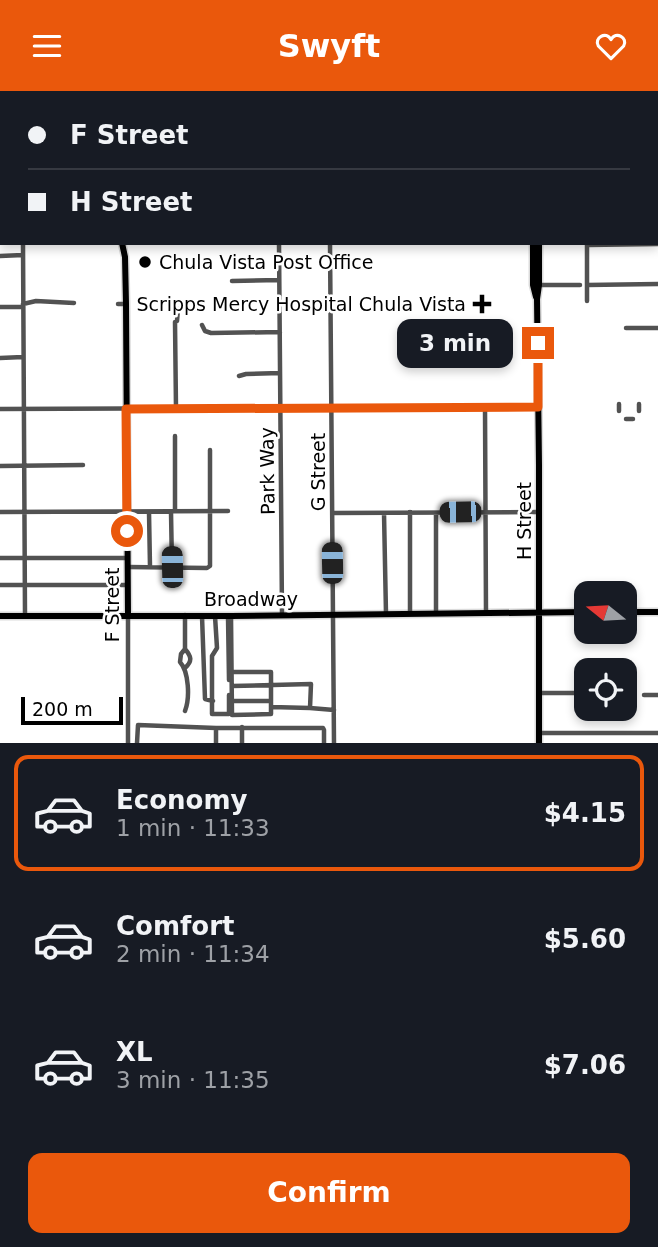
<!DOCTYPE html>
<html lang="en">
<head>
<meta charset="utf-8">
<style>
	body { margin:0; font-family:"DejaVu Sans",sans-serif; background:#20242c; color:#f1f3f6; height:100vh; display:flex; flex-direction:column; font-size:26px; white-space:nowrap }
	* { box-sizing:border-box; margin:0 }
	p { font-size:23px; color:#9ea1a6 }
	.icon { flex:none; width:38px; height:38px; fill:none; stroke:currentColor; stroke-width:2; stroke-linecap:round; stroke-linejoin:round }
	.map { position:relative; height:652px; overflow:hidden }
	.details { display:flex; flex-direction:column; background:#171b24; flex:1 }
	.details>* { flex:none }
	.guide { position:absolute; left:0px; top:0px; width:658px; height:154px; box-shadow:0 4px 10px #0003; display:grid; align-content:center; height:154px; padding:0 28px; background:#171b24 }
	.needle { width:46px; rotate:288deg }
	.buttons { position:absolute; left:574px; top:490px; display:grid; gap:14px }
	.buttons a { display:grid; place-items:center; width:63px; height:63px; border-radius:14px; background:#171b24; box-shadow:0 4px 10px #0003; font-size:35px }
	.scale { position:absolute; left:21px; bottom:18px; width:102px; box-sizing:border-box; padding-left:7px; border:4px solid #000; border-top:0; font-size:19px; line-height:24px; white-space:nowrap; color:#000; -webkit-text-stroke:5px #fff; paint-order:stroke }
	.end { position:absolute; width:32px; height:32px; margin:-16px; border:9px solid #ea580c; background:#fff; box-shadow:0 0 0 4px #fff }
	.from { border-radius:50% }
	.bubble { position:absolute; height:49px; border-radius:14px; background:#171b24; box-shadow:0 4px 10px #0003; font-size:23px; font-weight:600; line-height:49px; text-align:center }
	.car { position:absolute; width:21px; height:42px; margin:-21px -10px; border-radius:9px; box-shadow:0 0 5px 2px #0007; background:linear-gradient(#222 24%,#8ab4d8 0 40%,#222 0 76%,#8ab4d8 0 86%,#222 0) }
	.guide b { display:flex; align-items:center; gap:24px; height:66px; font-size:26px }
	.guide b+b { border-top:2px solid #363941 }
	.guide i { width:18px; height:18px; background:#f1f3f6 }
	ul { padding:12px 0 0; list-style:none }
	li { display:flex; align-items:center; gap:21px; height:116px; margin:0 14px 10px; padding:0 14px; border:4px solid transparent; border-radius:14px }
	li div { flex:1 }
	li b { display:block; font-size:26px }
	li em { font-style:normal; font-weight:600 }
	li.active { border-color:#ea580c }
	li>.icon { width:63px; height:63px; stroke-width:1.5 }
	.button { display:flex; gap:14px; margin-top:auto; padding:14px 28px }
	.button a { flex:1; height:80px; border-radius:14px; background:#ea580c; color:#fff; font-size:28px; font-weight:600; line-height:80px; text-align:center }
	header { display:flex; justify-content:space-between; align-items:center; height:91px; padding:0 28px; background:#ea580c; color:#fff; font-size:32px; font-weight:600 }
	.map>svg:first-child { display:block }
	.lines { fill:none; stroke-linecap:round; stroke-linejoin:round }
	.stream { stroke:#a0a0a0; stroke-width:2 }
	.major-casing { stroke:#dbdbdb; stroke-width:9 }
	.minor { stroke:#525252; stroke-width:4.5 }
	.major { stroke:#000; stroke-width:6 }
	.route { stroke:#ea580c; stroke-width:9 }
	.poi-dot { fill:#000; stroke:#fff; stroke-width:2.5 }
	.labels { text-anchor:middle; stroke-width:5; stroke-linejoin:round; paint-order:stroke }
	.poi-label { font-size:19px; fill:#000; stroke:#fff; text-anchor:start }
	.street-label { font-size:19px; fill:#000; stroke:#fff }
</style>
</head>
<body>
<header><svg class="icon" aria-label="menu" viewBox="0 0 24 24"><path d="M4 6h16M4 12h16M4 18h16"/></svg>Swyft<svg class="icon" aria-label="heart" viewBox="0 0 24 24"><path d="M12 20l-8-8c-3-5 5-10 8-4 3-6 11-1 8 4z"/></svg></header>
<div class="map">
<svg width="658" height="652" viewBox="0 0 658 652">
	<rect width="100%" height="100%" fill="#fff"/>
	<g class="lines">
		<path class="stream" d="M 243,2 L 243,0"/>
		<defs>
			<path id="major" d="M 122,0 L 122,2
				M 127,0 L 127,2
				M 536,2 L 536,0
				M 656,109 L 658,109
				M 0,113 L 2,113
				M 122,152 L 125,166 L 126,213 L 128,525
				M 533,152 L 533,194 L 536,206
				M 539,152 L 539,194 L 537,208 L 539,374 L 539,652
				M 625,521 L 658,521
				M 0,525 L 231,525 L 586,521"/>
		</defs>
		<use href="#major" class="major-casing"/>
		<path class="minor" d="M 24,0 L 24,2
			M 274,0 L 274,2
			M 282,0 L 282,2
			M 329,0 L 329,2
			M 433,0 L 433,2
			M 656,7 L 658,7
			M 0,10 L 2,10
			M 0,36 L 2,36
			M 656,57 L 658,57
			M 0,60 L 2,60
			M 23,152 L 25,524
			M 279,152 L 282,524
			M 330,152 L 334,652
			M 587,153 L 587,210
			M 587,154 L 658,153
			M 0,165 L 23,164
			M 232,190 L 279,189
			M 538,194 L 580,194
			M 587,194 L 658,193
			M 23,213 L 36,210 L 74,212
			M 118,213 L 126,213
			M 0,216 L 23,216
			M 202,234 L 205,240 L 211,242 L 280,241
			M 626,237 L 658,237
			M 0,267 L 23,266
			M 239,285 L 246,283 L 280,282
			M 619,313 L 619,320
			M 485,316 L 486,522
			M 0,318 L 538,316
			M 176,318 L 175,231 L 177,230 L 178,218
			M 639,320 L 639,313
			M 626,328 L 633,328
			M 175,345 L 175,420
			M 0,375 L 83,374
			M 0,421 L 228,420
			M 149,421 L 150,476
			M 171,421 L 172,476
			M 332,422 L 539,421
			M 384,422 L 386,523
			M 436,422 L 436,522
			M 0,467 L 127,467
			M 128,476 L 207,477 L 210,475 L 210,359
			M 0,494 L 127,494
			M 410,523 L 410,421
			M 128,525 L 128,652
			M 202,525 L 205,608 L 213,610
			M 215,525 L 217,557 L 212,565 L 212,623 L 229,623 L 229,604
			M 228,525 L 229,589
			M 231,525 L 232,624 L 271,623 L 271,581 L 232,581
			M 185,577 C 193,570 191,565 185,558
			M 232,595 L 311,593 L 310,617
			M 539,602 L 586,602
			M 644,604 L 658,604
			M 232,610 L 271,610
			M 271,616 L 310,617 L 334,619
			M 185,620 C 190,607 189,581 180,571 L 181,563 L 185,558 L 185,524
			M 242,636 L 242,652
			M 216,637 L 216,652
			M 540,642 L 658,642
			M 137,652 L 138,634 L 216,637 L 323,637 L 324,639 L 324,652"/>
		<use href="#major" class="major"/>
	</g>
	<g class="lines">
		<path class="route" d="M 127,440 L 126,318 L 538,316 L 538,252"/>
	</g>
	<g class="poi-dot">
		<circle cx="145" cy="171" r="7"/>
		<path d="M478.5 202.5h7v7h7v7h-7v7h-7v-7h-7v-7h7z"/>
	</g>
	<g class="labels">
		<g class="poi-label">
			<text x="159" y="178">Chula Vista Post Office</text>
			<text x="466" y="220" text-anchor="end">Scripps Mercy Hospital Chula Vista</text>
		</g>
		<g class="street-label">
			<text transform="translate(267 380) rotate(-91)" y="7">Park Way</text>
			<text transform="translate(318 381) rotate(-90)" y="7">G Street</text>
			<text transform="translate(524 430) rotate(-90)" y="7">H Street</text>
			<text x="251" y="515">Broadway</text>
			<text transform="translate(112 514) rotate(-90)" y="7">F Street</text>
		</g>
	</g>
</svg>
<div class="buttons">
<a><svg class="needle" viewBox="-14 -14 28 28"><path d="M0-13l5 13h-10z" fill="#e53935"/><path d="M0 13l5-13h-10z" fill="#9ea1a6"/></svg></a>
<a><svg class="icon" aria-label="locate" viewBox="0 0 24 24"><circle cx="12" cy="12" r="6"/><path d="M12 2v4M12 18v4M2 12h4M18 12h4"/></svg></a>
</div>
<div class="scale">200 m</div>
<i class="end from" style="left:127px;top:440px"></i>
<i class="end" style="left:538px;top:252px"></i>
<div class="bubble" style="left:397px;top:228px;width:116px">3 min</div>
<i class="car" style="left:460px;top:421px;rotate:269deg"></i>
<i class="car" style="left:332px;top:472px;rotate:359deg"></i>
<i class="car" style="left:172px;top:476px;rotate:359deg"></i>
<div class="guide">
<b><i class="from"></i>F Street</b>
<b><i></i>H Street</b>
</div>
</div>
<section class="details">
<ul>
<li class="active"><svg class="icon" aria-label="car" viewBox="0 0 24 24"><path d="M5 17H2v-5l4-1 3-4h7l3 4 3 1v5h-3M9 17h6M6 11h13"/><circle cx="7" cy="17" r="2"/><circle cx="17" cy="17" r="2"/></svg><div><b>Economy</b><p>1 min · 11:33</p></div><em>$4.15</em></li>
<li><svg class="icon" aria-label="car" viewBox="0 0 24 24"><path d="M5 17H2v-5l4-1 3-4h7l3 4 3 1v5h-3M9 17h6M6 11h13"/><circle cx="7" cy="17" r="2"/><circle cx="17" cy="17" r="2"/></svg><div><b>Comfort</b><p>2 min · 11:34</p></div><em>$5.60</em></li>
<li><svg class="icon" aria-label="car" viewBox="0 0 24 24"><path d="M5 17H2v-5l4-1 3-4h7l3 4 3 1v5h-3M9 17h6M6 11h13"/><circle cx="7" cy="17" r="2"/><circle cx="17" cy="17" r="2"/></svg><div><b>XL</b><p>3 min · 11:35</p></div><em>$7.06</em></li>
</ul>
<div class="button"><a>Confirm</a></div>
</section>
</body>
</html>
